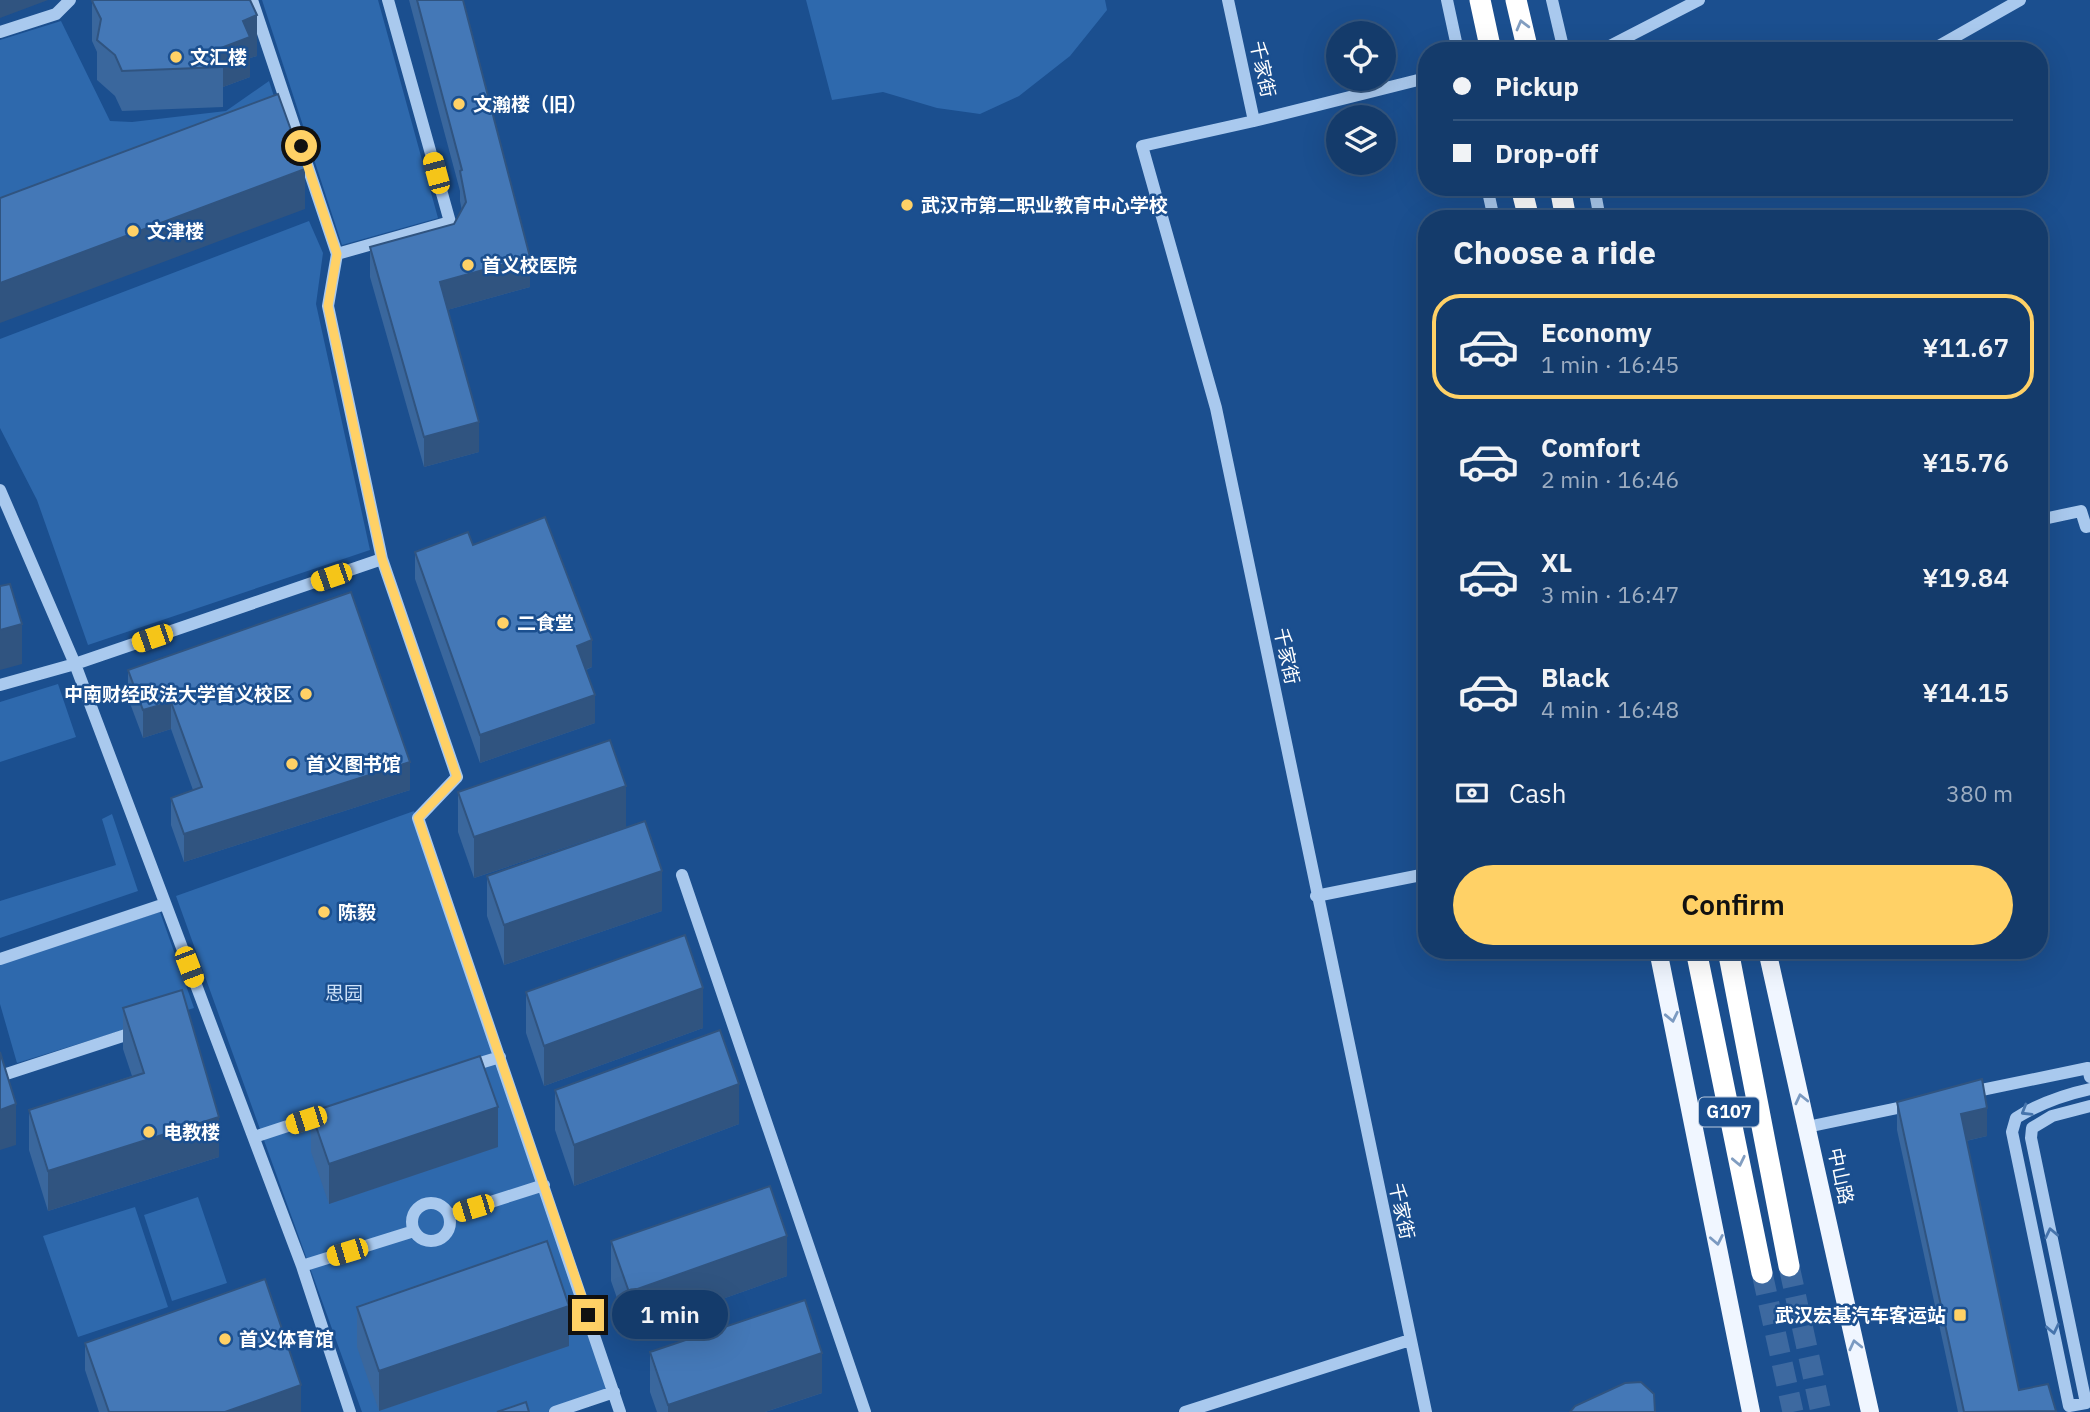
<!DOCTYPE html>
<html lang="en">
<head>
<meta charset="utf-8">
<style>
	body { margin:0; font-family:"IBM Plex Sans","Noto Sans SC",sans-serif; background:#1d4271; color:#f1f3f6; height:100vh; display:flex; flex-direction:column; font-size:26px; white-space:nowrap }
	* { box-sizing:border-box; margin:0 }
	p { font-size:23px; color:#9dadc1 }
	.icon { flex:none; width:38px; height:38px; fill:none; stroke:currentColor; stroke-width:2; stroke-linecap:round; stroke-linejoin:round }
	.map { position:relative; flex:1; overflow:hidden }
	.details { position:absolute; left:1418px; top:210px; width:630px; height:749px; display:flex; flex-direction:column; background:#143b6b; border-radius:28px; box-shadow:0 7px 28px #0002,0 0 0 2px #33557e }
	.details>* { flex:none }
	.banner { position:absolute; left:1418px; top:42px; width:630px; height:154px; border-radius:28px; box-shadow:0 7px 28px #0002,0 0 0 2px #33557e; display:grid; align-content:center; height:154px; padding:0 35px; background:#143b6b }
	.buttons { position:absolute; left:1326px; top:21px; display:grid; gap:14px }
	.buttons a { display:grid; place-items:center; width:70px; height:70px; border-radius:50%; background:#143b6b; box-shadow:0 7px 28px #0002,0 0 0 2px #33557e; font-size:35px }
	.end { position:absolute; width:32px; height:32px; margin:-16px; border:9px solid #ffd166; background:#111; box-shadow:0 0 0 4px #111 }
	.from { border-radius:50% }
	.bubble { position:absolute; height:49px; border-radius:24px; background:#143b6b; box-shadow:0 7px 28px #0002,0 0 0 2px #33557e; font-size:23px; font-weight:600; line-height:49px; text-align:center }
	.car { position:absolute; width:21px; height:42px; margin:-21px -10px; border-radius:9px; box-shadow:0 0 5px 2px #0007; background:linear-gradient(#f5c518 24%,#345 0 40%,#f5c518 0 76%,#345 0 86%,#f5c518 0) }
	.banner b { display:flex; align-items:center; gap:24px; height:66px; font-size:26px }
	.banner b+b { border-top:2px solid #33557e }
	.banner i { width:18px; height:18px; background:#f1f3f6 }
	ul { padding:0; list-style:none }
	li { display:flex; align-items:center; gap:21px; height:105px; margin:0 14px 10px; padding:0 21px; border:4px solid transparent; border-radius:28px }
	li div { flex:1 }
	li b { display:block; font-size:26px }
	li em { font-style:normal; font-weight:600 }
	li.current { border-color:#ffd166 }
	li>.icon { width:63px; height:63px; stroke-width:1.5 }
	h2 { padding:0 35px; font-size:32px; line-height:84px }
	.pay { display:flex; align-items:center; gap:18px; height:77px; padding:0 35px; font-size:26px }
	.pay p { margin-inline-start:auto }
	.button { display:flex; gap:14px; margin-top:auto; padding:14px 35px }
	.button a { flex:1; height:80px; border-radius:42px; background:#ffd166; color:#111; font-size:28px; font-weight:600; line-height:80px; text-align:center }
	.map>svg:first-child { display:block }
	.green { fill:#2e69ad }
	.lines { fill:none; stroke-linecap:round; stroke-linejoin:round }
	.highway-tunnel { stroke:#3d69a0; stroke-width:21; stroke-dasharray:21 10; stroke-linecap:butt }
	.minor { stroke:#a9c9ee; stroke-width:12 }
	.major { stroke:#f0f6ff; stroke-width:18 }
	.highway { stroke:#fff; stroke-width:21 }
	.wall { fill:#3a679d }
	.shaded-wall { fill:#305480 }
	.building { fill:#4478b7; stroke:#305480; stroke-width:2 }
	.oneway { stroke:#829ec1 }
	.oneway2 { stroke:#7b9ac1 }
	.oneway3 { stroke:#4674ac }
	.route { stroke:#ffd166; stroke-width:9 }
	.poi-dot { fill:#ffd166; stroke:#1b4f8f; stroke-width:2.5 }
	.labels { text-anchor:middle; stroke-width:5; stroke-linejoin:round; paint-order:stroke }
	.shield { fill:#1b4f8f; stroke:#bbcadd; stroke-width:2 }
	.shield-label { font-size:18px; font-weight:bold; fill:#fff }
	.poi-label { font-size:19px; font-weight:bold; fill:#fff; stroke:#1b4f8f; text-anchor:start }
	.street-label { font-size:19px; fill:#fff; stroke:#1b4f8f }
	.park-label { font-size:19px; fill:#cfe3fa; stroke:#1b4f8f }
</style>
</head>
<body>
<div class="map">
<svg width="2090" height="1412" viewBox="0 0 2090 1412">
	<rect width="100%" height="100%" fill="#1b4f8f"/>
	<path class="green" d="M 262,0 L 378,0 L 438,218 L 342,245 Z
		M 806,0 L 1105,0 L 1107,10 L 1070,56 L 1019,96 L 980,114 L 937,108 L 883,92 L 832,100 Z
		M 61,21 L 110,121 L 132,122 L 226,111 L 269,81 L 284,127 L 0,226 L 0,40 Z
		M 309,221 L 323,253 L 316,304 L 370,550 L 88,645 L 37,500 L 0,428 L 0,339 Z
		M 58,684 L 76,737 L 0,762 L 0,702 Z
		M 414,811 L 614,1392 L 551,1412 L 362,1412 L 176,896 Z
		M 112,814 L 138,891 L 0,938 L 0,901 L 116,865 L 102,819 Z
		M 160,912 L 194,1008 L 17,1063 L 0,1004 L 0,964 Z
		M 198,1197 L 227,1283 L 172,1301 L 144,1215 Z
		M 135,1207 L 168,1307 L 78,1337 L 43,1236 Z"/>
	<g class="lines">
		<path class="highway-tunnel" d="M 1789,1266 L 1821,1412
			M 1762,1273 L 1793,1412"/>
		<path class="minor" d="M 252,0 L 337,254 L 328,306 L 382,559 L 457,777 L 418,818 L 620,1412
			M 1228,0 L 1254,121 L 1142,146 L 1216,408 L 1426,1412
			M 1447,0 L 1458,51
			M 1552,0 L 1564,51
			M 0,32 L 56,14 L 70,0
			M 1600,51 L 1699,0
			M 1930,51 L 2020,0
			M 1254,121 L 1426,78
			M 1487,187 L 1494,219
			M 1594,187 L 1600,219
			M 1595,191 L 1620,187
			M 337,254 L 450,222 L 388,0
			M 0,490 L 75,664 L 302,1266 L 350,1412
			M 2039,520 L 2081,511 L 2086,527 L 2090,526
			M 0,685 L 75,664 L 382,559
			M 682,875 L 865,1412
			M 1316,896 L 1426,874
			M 0,959 L 165,904
			M 467,1067 L 500,1057
			M 0,1076 L 138,1031
			M 2090,1089 C 2062,1095 2040,1103 2016,1118 L 2012,1132 L 2069,1406 L 2086,1403 L 2031,1138 L 2032,1128 L 2052,1116 L 2090,1106
			M 1967,1093 L 2088,1068 L 2090,1077
			M 1807,1127 L 1912,1105
			M 254,1137 L 327,1113
			M412 1222a19 19 0 1 1 38 0a19 19 0 1 1-38 0Z
			M 450,1215 L 544,1185
			M 302,1266 L 414,1231
			M 555,1412 L 614,1392
			M 1185,1412 L 1410,1340"/>
		<path class="major" d="M 1658,950 L 1751,1412
			M 1767,950 L 1870,1412"/>
		<path class="highway" d="M 1480,0 L 1491,51
			M 1516,0 L 1528,51
			M 1521,187 L 1529,219
			M 1560,187 L 1566,219
			M 1696,950 L 1762,1273
			M 1728,950 L 1789,1266"/>
	</g>
	<path class="wall" d="M 409,0 L 463,0 L 530,287 L 447,310 L 479,452 L 424,467 L 370,277 L 370,247 L 454,224 L 462,211 L 460,201 L 460,191 Z
		M 92,1 L 257,56 L 250,58 L 250,77 L 223,87 L 223,107 L 122,111 L 115,96 L 97,80 L 97,52 L 92,41 Z
		M 473,545 L 592,667 L 586,670 L 595,723 L 480,763 L 415,579 L 415,552 Z
		M 128,670 L 410,790 L 184,862 L 171,825 L 171,798 L 193,790 L 171,729 L 143,738 L 128,698 Z
		M 458,792 L 626,827 L 474,878 L 458,832 Z
		M 487,876 L 662,911 L 504,965 L 487,916 Z
		M 526,992 L 703,1028 L 544,1086 L 526,1033 Z
		M 123,1008 L 219,1157 L 48,1211 L 29,1150 L 29,1110 L 132,1076 L 123,1049 Z
		M 555,1090 L 739,1124 L 574,1186 L 555,1130 Z
		M 1897,1102 L 1987,1136 L 1966,1141 L 2019,1390 L 2048,1384 L 2056,1412 L 1958,1412 L 1897,1130 Z
		M 311,1112 L 498,1147 L 329,1204 L 311,1152 Z
		M 611,1241 L 787,1276 L 629,1332 L 611,1281 Z
		M 357,1307 L 569,1346 L 379,1411 L 357,1347 Z
		M 85,1343 L 301,1412 L 99,1412 L 85,1370 Z
		M 650,1352 L 822,1393 L 765,1412 L 657,1412 L 650,1392 Z"/>
	<path class="shaded-wall" d="M 0,0 L 48,0 L 0,18 Z
		M 257,15 L 257,56 L 250,58 L 250,77 L 223,87 L 223,67 L 218,49 L 243,21 Z
		M 305,169 L 305,209 L 0,323 L 0,283 Z
		M 530,257 L 530,287 L 440,312 L 440,282 Z
		M 479,422 L 479,452 L 424,467 L 424,437 Z
		M 22,624 L 22,664 L 0,670 L 0,630 Z
		M 592,640 L 592,667 L 577,673 L 577,646 Z
		M 595,695 L 595,723 L 480,763 L 480,735 Z
		M 171,702 L 171,729 L 143,738 L 143,710 Z
		M 410,762 L 410,790 L 184,862 L 184,834 Z
		M 626,786 L 626,827 L 474,878 L 474,837 Z
		M 662,871 L 662,911 L 504,965 L 504,925 Z
		M 703,988 L 703,1028 L 544,1086 L 544,1046 Z
		M 739,1084 L 739,1124 L 574,1186 L 574,1145 Z
		M 16,1104 L 16,1145 L 0,1150 L 0,1110 Z
		M 498,1107 L 498,1147 L 329,1204 L 329,1164 Z
		M 1987,1108 L 1987,1136 L 1961,1142 L 1961,1114 Z
		M 219,1117 L 219,1157 L 48,1211 L 48,1171 Z
		M 787,1236 L 787,1276 L 629,1332 L 629,1292 Z
		M 569,1306 L 569,1346 L 379,1411 L 379,1371 Z
		M 822,1353 L 822,1393 L 765,1412 L 668,1412 L 668,1405 Z
		M 301,1385 L 301,1412 L 225,1412 Z"/>
	<path class="building" d="M 94,0 L 250,0 L 257,15 L 243,21 L 250,37 L 218,49 L 223,67 L 122,71 L 115,55 L 97,40 L 101,19 L 92,1 Z
		M 417,0 L 463,0 L 530,257 L 440,282 L 479,422 L 424,437 L 370,247 L 454,224 L 466,202 L 460,171 L 462,170 Z
		M 278,94 L 305,169 L 0,283 L 0,198 Z
		M 545,517 L 592,640 L 577,646 L 595,695 L 480,735 L 415,552 L 468,532 L 473,545 Z
		M 10,584 L 22,624 L 0,630 L 0,586 Z
		M 351,592 L 410,762 L 184,834 L 171,798 L 202,787 L 171,702 L 143,710 L 128,670 Z
		M 610,740 L 626,786 L 474,837 L 458,792 Z
		M 645,821 L 662,871 L 504,925 L 487,876 Z
		M 685,935 L 703,988 L 544,1046 L 526,992 Z
		M 182,990 L 219,1117 L 48,1171 L 29,1110 L 144,1073 L 123,1008 Z
		M 720,1030 L 739,1084 L 574,1145 L 555,1090 Z
		M 0,1052 L 16,1104 L 0,1110 Z
		M 480,1056 L 498,1107 L 329,1164 L 311,1112 Z
		M 1982,1079 L 1987,1108 L 1961,1114 L 2019,1390 L 2048,1384 L 2056,1411 L 1964,1412 L 1897,1102 Z
		M 770,1186 L 787,1236 L 629,1292 L 611,1241 Z
		M 547,1241 L 569,1306 L 379,1371 L 357,1307 Z
		M 265,1279 L 301,1385 L 225,1412 L 109,1412 L 85,1343 Z
		M 805,1300 L 822,1353 L 668,1405 L 650,1352 Z
		M 1641,1382 L 1654,1394 L 1655,1412 L 1570,1412 L 1575,1406 L 1625,1383 Z
		M 526,1402 L 529,1412 L 497,1412 Z"/>
	<defs><path id="oneway-chevron" d="M-2-3.5L2.5 0L-2 3.5" fill="none" stroke-width="1.6" stroke-linecap="round" stroke-linejoin="round" transform="scale(1.75)"/></defs>
	<g class="oneway">
		<use href="#oneway-chevron" transform="translate(1522 25) rotate(-105)"/>
		<use href="#oneway-chevron" transform="translate(1739 1161) rotate(78)"/>
	</g>
	<g class="oneway2">
		<use href="#oneway-chevron" transform="translate(1672 1017) rotate(78)"/>
		<use href="#oneway-chevron" transform="translate(1801 1099) rotate(-103)"/>
		<use href="#oneway-chevron" transform="translate(1717 1240) rotate(79)"/>
		<use href="#oneway-chevron" transform="translate(1855 1345) rotate(-103)"/>
	</g>
	<g class="oneway3">
		<use href="#oneway-chevron" transform="translate(2026 1111) rotate(149)"/>
		<use href="#oneway-chevron" transform="translate(2051 1233) rotate(-102)"/>
		<use href="#oneway-chevron" transform="translate(2053 1329) rotate(78)"/>
	</g>
	<g class="lines">
		<path class="route" d="M 301,146 L 337,254 L 328,306 L 382,559 L 457,777 L 418,818 L 588,1315"/>
	</g>
	<g class="poi-dot">
		<circle cx="176" cy="57" r="7"/>
		<circle cx="459" cy="104" r="7"/>
		<circle cx="907" cy="205" r="7"/>
		<circle cx="133" cy="231" r="7"/>
		<circle cx="468" cy="265" r="7"/>
		<circle cx="503" cy="623" r="7"/>
		<circle cx="306" cy="694" r="7"/>
		<circle cx="292" cy="764" r="7"/>
		<circle cx="324" cy="912" r="7"/>
		<circle cx="149" cy="1132" r="7"/>
		<rect x="1953" y="1308" width="14" height="14" rx="3.5"/>
		<circle cx="225" cy="1339" r="7"/>
	</g>
	<g class="labels">
		<rect class="shield" x="1699" y="1097.5" width="60" height="29" rx="5"/>
		<g class="shield-label">
			<text x="1729" y="1118">G107</text>
		</g>
		<g class="poi-label">
			<text x="190" y="64">文汇楼</text>
			<text x="473" y="111">文瀚楼（旧）</text>
			<text x="921" y="212">武汉市第二职业教育中心学校</text>
			<text x="147" y="238">文津楼</text>
			<text x="482" y="272">首义校医院</text>
			<text x="517" y="630">二食堂</text>
			<text x="292" y="701" text-anchor="end">中南财经政法大学首义校区</text>
			<text x="306" y="771">首义图书馆</text>
			<text x="338" y="919">陈毅</text>
			<text x="163" y="1139">电教楼</text>
			<text x="1946" y="1322" text-anchor="end">武汉宏基汽车客运站</text>
			<text x="239" y="1346">首义体育馆</text>
		</g>
		<g class="street-label">
			<text transform="translate(1263 69) rotate(78)" y="7">千家街</text>
			<text transform="translate(1287 656) rotate(78)" y="7">千家街</text>
			<text transform="translate(1841 1176) rotate(78)" y="7">中山路</text>
			<text transform="translate(1402 1211) rotate(78)" y="7">千家街</text>
		</g>
		<g class="park-label">
			<text x="344" y="1000">思园</text>
		</g>
	</g>
</svg>
<div class="buttons">
<a><svg class="icon" aria-label="locate" viewBox="0 0 24 24"><circle cx="12" cy="12" r="6"/><path d="M12 2v4M12 18v4M2 12h4M18 12h4"/></svg></a>
<a><svg class="icon" aria-label="layers" viewBox="0 0 24 24"><path d="M12 4l9 5-9 5-9-5zM3 14l9 5 9-5"/></svg></a>
</div>
<i class="end from" style="left:301px;top:146px"></i>
<i class="end" style="left:588px;top:1315px"></i>
<div class="bubble" style="left:612px;top:1290px;width:116px">1 min</div>
<i class="car" style="left:436px;top:173px;rotate:345deg"></i>
<i class="car" style="left:331px;top:577px;rotate:251deg"></i>
<i class="car" style="left:152px;top:638px;rotate:251deg"></i>
<i class="car" style="left:189px;top:967px;rotate:159deg"></i>
<i class="car" style="left:306px;top:1120px;rotate:252deg"></i>
<i class="car" style="left:473px;top:1208px;rotate:253deg"></i>
<i class="car" style="left:347px;top:1252px;rotate:253deg"></i>
<div class="banner">
<b><i class="from"></i>Pickup</b>
<b><i></i>Drop-off</b>
</div>
<section class="details">
<h2>Choose a ride</h2>
<ul>
<li class="current"><svg class="icon" aria-label="car" viewBox="0 0 24 24"><path d="M5 17H2v-5l4-1 3-4h7l3 4 3 1v5h-3M9 17h6M6 11h13"/><circle cx="7" cy="17" r="2"/><circle cx="17" cy="17" r="2"/></svg><div><b>Economy</b><p>1 min · 16:45</p></div><em>¥11.67</em></li>
<li><svg class="icon" aria-label="car" viewBox="0 0 24 24"><path d="M5 17H2v-5l4-1 3-4h7l3 4 3 1v5h-3M9 17h6M6 11h13"/><circle cx="7" cy="17" r="2"/><circle cx="17" cy="17" r="2"/></svg><div><b>Comfort</b><p>2 min · 16:46</p></div><em>¥15.76</em></li>
<li><svg class="icon" aria-label="car" viewBox="0 0 24 24"><path d="M5 17H2v-5l4-1 3-4h7l3 4 3 1v5h-3M9 17h6M6 11h13"/><circle cx="7" cy="17" r="2"/><circle cx="17" cy="17" r="2"/></svg><div><b>XL</b><p>3 min · 16:47</p></div><em>¥19.84</em></li>
<li><svg class="icon" aria-label="car" viewBox="0 0 24 24"><path d="M5 17H2v-5l4-1 3-4h7l3 4 3 1v5h-3M9 17h6M6 11h13"/><circle cx="7" cy="17" r="2"/><circle cx="17" cy="17" r="2"/></svg><div><b>Black</b><p>4 min · 16:48</p></div><em>¥14.15</em></li>
</ul>
<div class="pay"><svg class="icon" aria-label="cash" viewBox="0 0 24 24"><path d="M3 7h18v10H3z"/><circle cx="12" cy="12" r="2"/></svg>Cash<p>380 m</p></div>
<div class="button"><a>Confirm</a></div>
</section>
</div>
</body>
</html>
